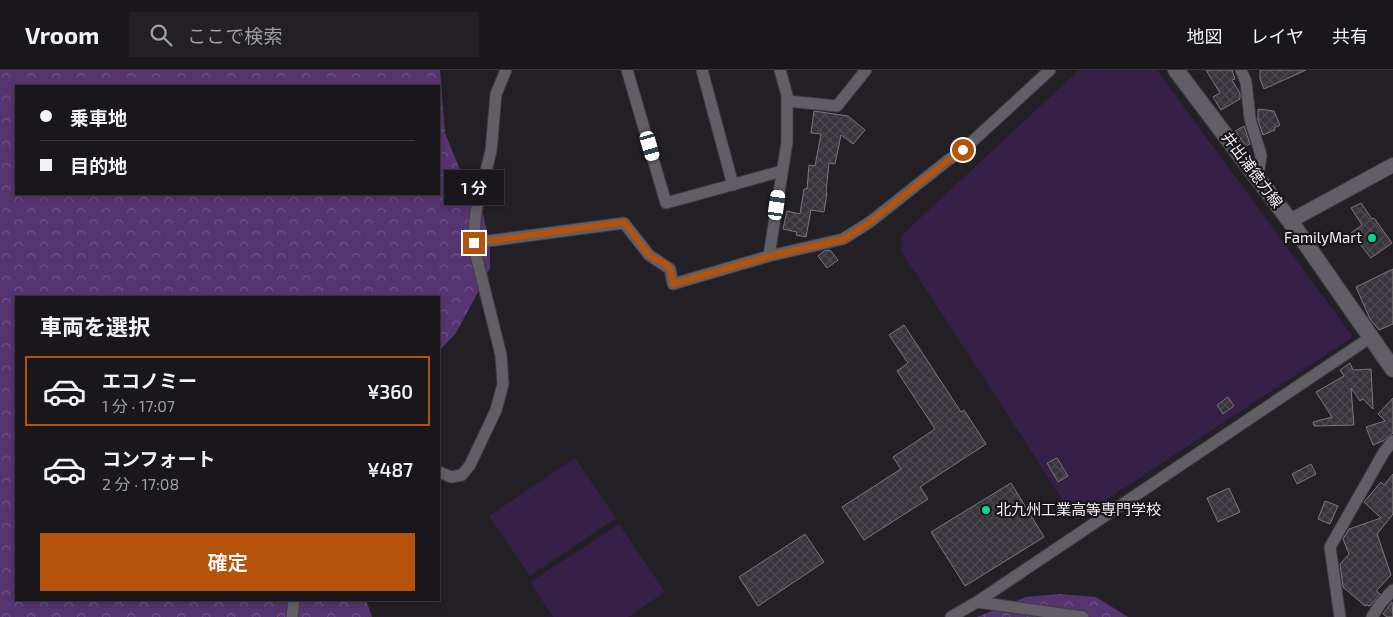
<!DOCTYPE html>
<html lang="ja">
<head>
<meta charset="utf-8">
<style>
	body { margin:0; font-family:"Exo 2","Noto Sans JP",sans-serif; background:#232025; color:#f1f3f6; height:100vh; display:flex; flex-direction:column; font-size:19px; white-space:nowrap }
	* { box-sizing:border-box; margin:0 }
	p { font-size:16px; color:#9f9fa3 }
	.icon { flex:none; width:28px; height:28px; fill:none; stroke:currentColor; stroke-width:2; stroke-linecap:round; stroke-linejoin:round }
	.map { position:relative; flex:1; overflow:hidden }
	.drawer { position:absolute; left:15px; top:226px; width:425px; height:305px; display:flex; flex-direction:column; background:#1a171c; border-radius:0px; box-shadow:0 2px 8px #0003,0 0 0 1px #38363b }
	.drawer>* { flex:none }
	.hud { position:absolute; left:15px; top:15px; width:425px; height:110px; border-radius:0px; box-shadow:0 2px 8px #0003,0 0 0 1px #38363b; display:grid; align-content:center; height:110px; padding:0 25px; background:#1a171c }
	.end { position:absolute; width:22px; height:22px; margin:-11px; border:6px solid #b45309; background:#fff; box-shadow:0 0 0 2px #fff }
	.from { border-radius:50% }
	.bubble { position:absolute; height:35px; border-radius:0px; background:#1a171c; box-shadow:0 2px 8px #0003,0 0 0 1px #38363b; font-size:16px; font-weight:600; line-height:35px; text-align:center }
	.car { position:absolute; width:15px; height:30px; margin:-15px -8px; border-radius:6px; box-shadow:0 0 4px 1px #0007; background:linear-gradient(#fff 24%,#345 0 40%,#fff 0 76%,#345 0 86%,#fff 0) }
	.hud b { display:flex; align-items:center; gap:18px; height:48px; font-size:19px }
	.hud b+b { border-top:1px solid #38363b }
	.hud i { width:12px; height:12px; background:#f1f3f6 }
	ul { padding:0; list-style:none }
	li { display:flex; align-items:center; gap:15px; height:70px; margin:0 10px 8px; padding:0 15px; border:2px solid transparent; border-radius:0px }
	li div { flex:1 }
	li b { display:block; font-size:19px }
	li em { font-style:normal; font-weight:600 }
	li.selected { border-color:#b45309 }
	li>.icon { width:45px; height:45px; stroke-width:1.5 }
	h2 { padding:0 25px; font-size:22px; line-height:60px }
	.button { display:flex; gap:10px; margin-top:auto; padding:10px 25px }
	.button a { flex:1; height:58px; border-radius:0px; background:#b45309; color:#fff; font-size:20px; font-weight:600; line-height:58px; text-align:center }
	header { display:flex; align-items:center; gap:30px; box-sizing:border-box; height:70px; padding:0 25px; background:#1a171c; border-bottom:1px solid #38363b }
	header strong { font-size:24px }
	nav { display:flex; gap:28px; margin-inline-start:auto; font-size:18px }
	.search { width:350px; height:45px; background:#232025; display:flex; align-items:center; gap:12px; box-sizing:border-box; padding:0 18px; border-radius:0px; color:#9f9fa3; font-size:19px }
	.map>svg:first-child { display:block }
	.grass { fill:#351f46 }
	.forest { fill:url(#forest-crowns); fill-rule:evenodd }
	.building { fill:url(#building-cross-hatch); stroke:#7a767d }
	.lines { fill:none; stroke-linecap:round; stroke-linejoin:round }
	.minor-casing { stroke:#3e3c41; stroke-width:13 }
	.tertiary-casing { stroke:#3e3c41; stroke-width:16 }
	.secondary-casing { stroke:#3e3c41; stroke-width:18 }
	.minor { stroke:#625e66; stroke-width:11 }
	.tertiary { stroke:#625e66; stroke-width:14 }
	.secondary { stroke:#625e66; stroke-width:16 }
	.route { stroke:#b45309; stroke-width:6 }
	.poi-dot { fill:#01d98b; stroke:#18161b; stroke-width:2 }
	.labels { text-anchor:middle; stroke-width:4.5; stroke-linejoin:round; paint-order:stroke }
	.street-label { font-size:15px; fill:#f2f0f4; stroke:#18161b }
	.poi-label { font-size:15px; fill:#f2f0f4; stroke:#18161b; text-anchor:end }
</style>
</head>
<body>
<header>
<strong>Vroom</strong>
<div class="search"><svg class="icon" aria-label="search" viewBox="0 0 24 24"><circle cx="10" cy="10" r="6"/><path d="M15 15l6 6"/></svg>ここで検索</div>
<nav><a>地図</a><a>レイヤ</a><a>共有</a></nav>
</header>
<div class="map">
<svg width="1393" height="547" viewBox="0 0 1393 547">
	<defs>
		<pattern id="forest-crowns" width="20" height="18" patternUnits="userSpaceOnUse" patternTransform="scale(1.25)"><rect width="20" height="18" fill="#563470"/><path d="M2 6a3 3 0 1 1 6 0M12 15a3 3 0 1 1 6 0" fill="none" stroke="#6f5285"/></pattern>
		<pattern id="building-cross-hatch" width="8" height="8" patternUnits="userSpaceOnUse" patternTransform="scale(1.25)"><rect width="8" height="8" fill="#38343b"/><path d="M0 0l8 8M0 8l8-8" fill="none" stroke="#4c484e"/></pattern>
	</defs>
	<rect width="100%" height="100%" fill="#221f25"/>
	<path class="grass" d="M 1079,0 L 1157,0 L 1353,267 L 1076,450 L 901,181 L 902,165 Z
		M 575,388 L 616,448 L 530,506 L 489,446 Z
		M 619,454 L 665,522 L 628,547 L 553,547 L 530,512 Z"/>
	<path class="forest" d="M 0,0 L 440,0 L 445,63 L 467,117 L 482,140 L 490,174 L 490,198 L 476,226 L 456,263 L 439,281 L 439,228 L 16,228 L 16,530 L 366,530 L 372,547 L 0,547 ZM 16,16 L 439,16 L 439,124 L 16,124 Z
		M 1059,524 L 1096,527 L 1128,547 L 977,547 L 1026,527 Z"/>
	<path class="building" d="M 1206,0 L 1232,0 L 1235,9 L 1232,10 L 1240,23 L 1240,29 L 1221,40 L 1213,27 L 1220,23 Z
		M 1260,0 L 1306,0 L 1264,19 L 1260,9 Z
		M 1258,39 L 1274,41 L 1280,55 L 1274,58 L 1275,60 L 1263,65 L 1258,50 Z
		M 814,41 L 848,46 L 865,60 L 853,74 L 841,65 L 835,94 L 829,93 L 826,122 L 827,123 L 824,142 L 811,140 L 806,167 L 796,165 L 797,162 L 783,159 L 787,141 L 800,144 L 804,119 L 807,119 L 809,95 L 815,96 L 821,64 L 811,63 Z
		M 1244,56 L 1250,74 L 1246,76 L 1235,61 Z
		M 1361,133 L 1372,149 L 1374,148 L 1392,173 L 1371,188 L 1351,163 L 1362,155 L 1351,138 Z
		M 830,180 L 838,190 L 827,198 L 818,186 L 824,181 Z
		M 1393,199 L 1393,254 L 1379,260 L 1370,249 L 1356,217 Z
		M 904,255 L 961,342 L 964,340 L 986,374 L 920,417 L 928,429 L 864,470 L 842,437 L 901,399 L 893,387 L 935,359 L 897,301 L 908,293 L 889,265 Z
		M 1350,293 L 1353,300 L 1371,299 L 1373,339 L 1363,329 L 1360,331 L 1351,318 L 1354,355 L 1314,356 L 1313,352 L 1332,347 L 1316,322 L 1344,306 L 1340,300 Z
		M 1228,327 L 1234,336 L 1223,344 L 1217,335 Z
		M 1393,328 L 1393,363 L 1383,371 L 1373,375 L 1366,357 L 1385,351 L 1378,344 Z
		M 1057,388 L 1068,406 L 1058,412 L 1047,393 Z
		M 1311,394 L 1316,404 L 1297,414 L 1292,404 Z
		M 1393,404 L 1393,444 L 1377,464 L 1391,505 L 1377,520 L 1377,522 L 1380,524 L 1370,536 L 1367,535 L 1365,536 L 1343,517 L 1340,494 L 1349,484 L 1343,469 L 1349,459 L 1381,448 L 1364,432 L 1381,412 L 1384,415 Z
		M 1011,413 L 1044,467 L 965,516 L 931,462 Z
		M 1229,418 L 1240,442 L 1218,452 L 1207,428 Z
		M 1325,431 L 1338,436 L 1330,454 L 1318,449 Z
		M 805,464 L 824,492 L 758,536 L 739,507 Z
		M 1392,532 L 1393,547 L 1387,547 L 1383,544 Z"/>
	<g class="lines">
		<defs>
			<path id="minor" d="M 627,0 L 666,133 L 782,101
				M 702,0 L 733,115
				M 1241,0 L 1246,12 L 1250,49 L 1261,85 L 1258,108
				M 787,31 L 837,36 L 866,0
				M 473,173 L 624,153 L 649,185 L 670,199 L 673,214 L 769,186 L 843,169 L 870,152 L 947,91 L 963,80 L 1050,0
				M 769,186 L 787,72 L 787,25 L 780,0
				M 439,402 L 451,407 L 462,405 L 470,395 L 496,340 L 503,314 L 501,285 L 473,173 L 476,141 L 491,81 L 496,24 L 506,0
				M 977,532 L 1083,547
				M 292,547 L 294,530
				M 951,547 L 977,532 L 1371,267
				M 1340,547 L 1330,477 L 1384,382 L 1393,371
				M 1372,547 L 1381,533 L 1393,520"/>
			<path id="tertiary" d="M 1290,151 L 1393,95"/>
			<path id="secondary" d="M 1176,0 L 1290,151 L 1393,299"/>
		</defs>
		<use href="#minor" class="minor-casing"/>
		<use href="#tertiary" class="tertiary-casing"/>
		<use href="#secondary" class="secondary-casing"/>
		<use href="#minor" class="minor"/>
		<use href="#tertiary" class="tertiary"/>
		<use href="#secondary" class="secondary"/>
	</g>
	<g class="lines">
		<path class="route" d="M 474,173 L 624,152 L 649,185 L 664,193 L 670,199 L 673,214 L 770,186 L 844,169 L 870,152 L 947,91 L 963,80"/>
	</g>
	<g class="poi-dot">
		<circle cx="1372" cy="168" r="5"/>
		<circle cx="986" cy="440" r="5"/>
	</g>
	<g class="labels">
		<g class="street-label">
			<text transform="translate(1252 100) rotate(53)" y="5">井出浦徳力線</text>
		</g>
		<g class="poi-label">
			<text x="1362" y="173">FamilyMart</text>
			<text x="996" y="445" text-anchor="start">北九州工業高等専門学校</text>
		</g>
	</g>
</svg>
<i class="end from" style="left:963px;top:80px"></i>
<i class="end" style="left:474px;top:173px"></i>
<div class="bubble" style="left:444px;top:100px;width:60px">1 分</div>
<i class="car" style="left:650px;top:76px;rotate:164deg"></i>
<i class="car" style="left:777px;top:135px;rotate:8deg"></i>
<div class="hud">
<b><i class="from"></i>乗車地</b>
<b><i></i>目的地</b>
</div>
<section class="drawer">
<h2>車両を選択</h2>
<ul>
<li class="selected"><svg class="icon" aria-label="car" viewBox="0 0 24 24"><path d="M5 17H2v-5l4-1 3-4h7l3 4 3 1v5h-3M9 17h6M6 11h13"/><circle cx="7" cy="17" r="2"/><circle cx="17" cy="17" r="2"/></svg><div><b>エコノミー</b><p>1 分 · 17:07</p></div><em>¥360</em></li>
<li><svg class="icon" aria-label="car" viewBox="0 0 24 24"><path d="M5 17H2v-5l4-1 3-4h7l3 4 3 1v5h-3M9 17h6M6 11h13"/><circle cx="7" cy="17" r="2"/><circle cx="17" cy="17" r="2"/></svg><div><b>コンフォート</b><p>2 分 · 17:08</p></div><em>¥487</em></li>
</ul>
<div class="button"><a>確定</a></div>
</section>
</div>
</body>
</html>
